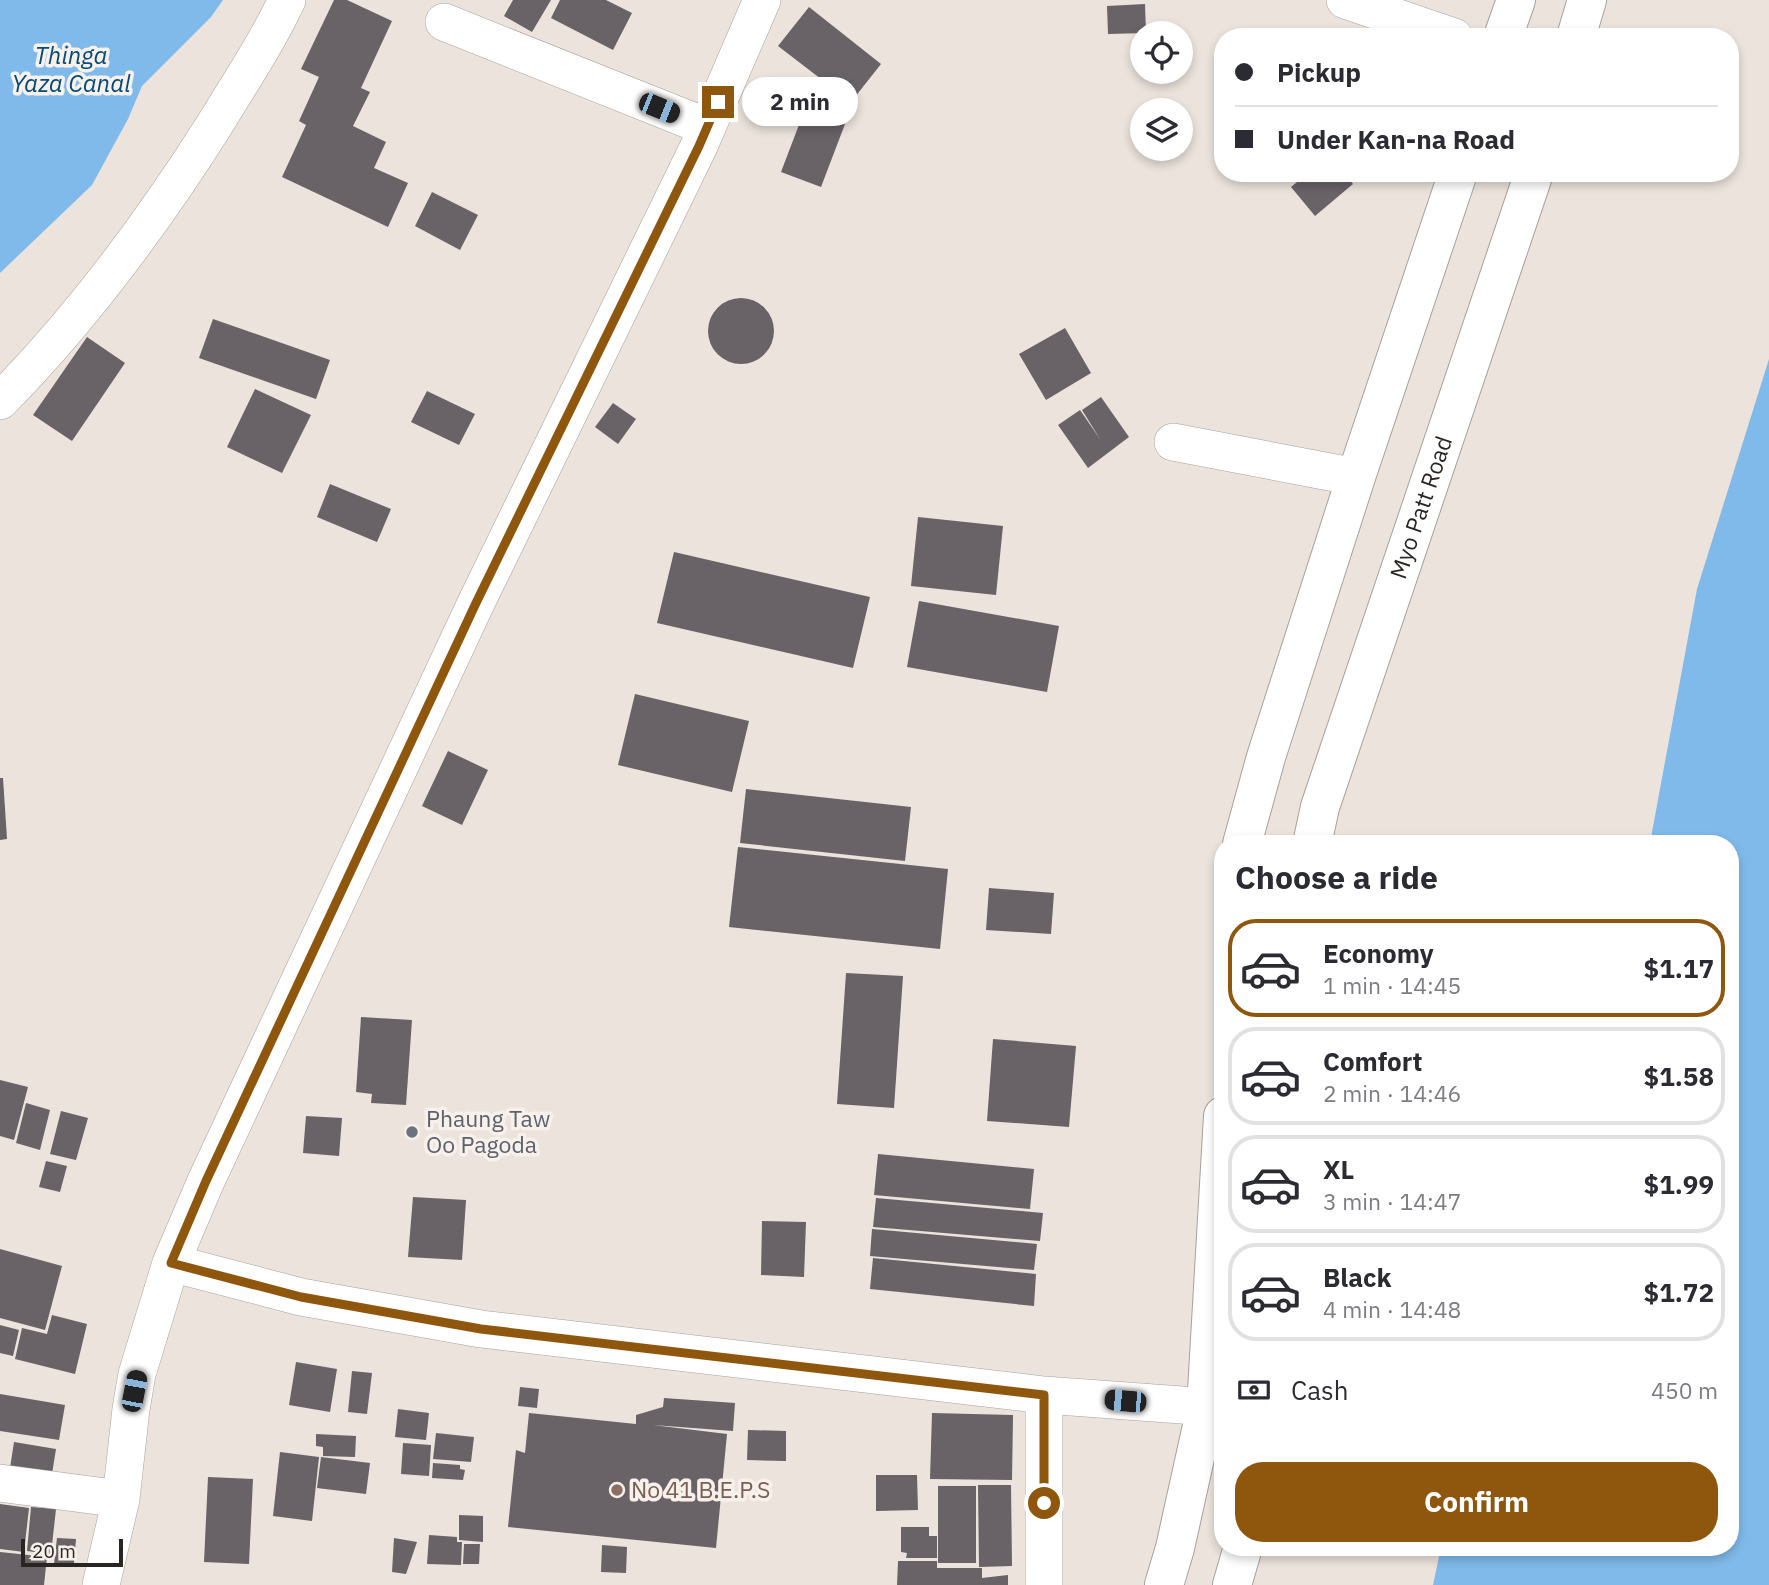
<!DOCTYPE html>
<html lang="en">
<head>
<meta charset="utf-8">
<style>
	body { margin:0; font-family:"IBM Plex Sans",sans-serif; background:#f7f7f7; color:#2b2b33; height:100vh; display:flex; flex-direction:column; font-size:26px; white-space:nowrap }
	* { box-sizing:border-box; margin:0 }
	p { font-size:23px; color:#7c7c81 }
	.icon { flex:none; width:38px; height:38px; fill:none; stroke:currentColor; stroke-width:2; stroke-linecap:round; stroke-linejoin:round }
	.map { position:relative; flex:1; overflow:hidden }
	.sheet { position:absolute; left:1214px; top:835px; width:525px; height:721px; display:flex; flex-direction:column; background:#fff; border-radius:28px; box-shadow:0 4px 10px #0003 }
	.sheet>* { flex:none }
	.top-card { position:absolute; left:1214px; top:28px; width:525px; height:154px; border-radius:28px; box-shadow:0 4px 10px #0003; display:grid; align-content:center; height:154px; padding:0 21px; background:#fff }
	.tools { position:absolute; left:1130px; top:21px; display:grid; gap:14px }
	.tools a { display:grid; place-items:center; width:63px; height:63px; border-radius:50%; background:#fff; box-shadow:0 4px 10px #0003; font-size:35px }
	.scale { position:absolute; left:21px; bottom:18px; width:102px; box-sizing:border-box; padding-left:7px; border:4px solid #282522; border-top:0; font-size:19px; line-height:24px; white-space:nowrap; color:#282522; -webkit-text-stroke:5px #f8f0ea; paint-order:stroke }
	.end { position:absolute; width:32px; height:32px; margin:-16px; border:9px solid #8f570e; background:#fff; box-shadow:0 0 0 4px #fff }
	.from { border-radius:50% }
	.bubble { position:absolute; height:49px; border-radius:24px; background:#fff; box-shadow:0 4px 10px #0003; font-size:23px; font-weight:700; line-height:49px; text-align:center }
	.car { position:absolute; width:21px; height:42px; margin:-21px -10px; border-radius:9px; box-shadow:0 0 5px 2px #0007; background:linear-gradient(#222 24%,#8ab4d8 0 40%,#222 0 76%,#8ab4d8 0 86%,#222 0) }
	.top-card b { display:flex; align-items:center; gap:24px; height:66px; font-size:26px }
	.top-card b+b { border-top:2px solid #e1e1e2 }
	.top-card i { width:18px; height:18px; background:#2b2b33 }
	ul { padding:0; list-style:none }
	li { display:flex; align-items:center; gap:21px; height:98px; margin:0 14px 10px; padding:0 7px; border:4px solid #e1e1e2; border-radius:28px }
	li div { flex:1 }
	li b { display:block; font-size:26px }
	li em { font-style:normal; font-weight:700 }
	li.active { border-color:#8f570e }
	li>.icon { width:63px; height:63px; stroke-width:1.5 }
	h2 { padding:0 21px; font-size:32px; line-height:84px }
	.pay { display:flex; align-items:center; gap:18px; height:77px; padding:0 21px; font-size:26px }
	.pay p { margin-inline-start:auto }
	.primary-button { display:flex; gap:14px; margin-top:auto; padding:14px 21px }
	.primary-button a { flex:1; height:80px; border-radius:28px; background:#8f570e; color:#fff; font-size:28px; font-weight:700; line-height:80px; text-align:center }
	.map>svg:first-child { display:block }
	.water { fill:#7fbaea }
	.building { fill:#696267 }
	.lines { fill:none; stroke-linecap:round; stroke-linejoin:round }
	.minor-casing { stroke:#a8a19b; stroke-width:38 }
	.major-casing { stroke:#a8a19b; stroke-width:40 }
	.minor { stroke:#fff; stroke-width:37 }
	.major { stroke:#fff; stroke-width:38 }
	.route { stroke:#8f570e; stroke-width:9 }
	.worship-dot { fill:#6b7280; stroke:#f8f0ea; stroke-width:2.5 }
	.education-dot { fill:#8d6e63; stroke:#f8f0ea; stroke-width:2.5 }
	.labels { text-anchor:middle; stroke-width:7; stroke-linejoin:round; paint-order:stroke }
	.street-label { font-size:23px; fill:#282522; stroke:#f8f0ea }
	.worship-label { font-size:23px; fill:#5b616d; stroke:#f8f0ea; text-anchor:start }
	.education-label { font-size:23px; fill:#785e54; stroke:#f8f0ea; text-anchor:start }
	.water-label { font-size:24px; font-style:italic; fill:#024b78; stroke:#f8f0ea }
</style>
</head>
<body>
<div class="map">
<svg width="1769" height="1585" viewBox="0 0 1769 1585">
	<rect width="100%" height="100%" fill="#ebe3dc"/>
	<path class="water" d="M 0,0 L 223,0 L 211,17 L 142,86 L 128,119 L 92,185 L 0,273 Z
		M 1769,359 L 1769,1585 L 1433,1585 L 1441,1547 L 1731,1547 L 1731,844 L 1650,843 L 1697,589 Z"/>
	<path class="building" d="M 334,0 L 347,0 L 392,21 L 361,88 L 370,92 L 353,126 L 386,142 L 374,168 L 408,183 L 388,227 L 282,177 L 306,125 L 299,121 L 319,77 L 301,69 Z
		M 513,0 L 551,0 L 532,32 L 504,16 Z
		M 560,0 L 606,0 L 632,13 L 613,50 L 551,18 Z
		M 1145,4 L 1146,33 L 1108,34 L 1107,6 Z
		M 809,7 L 881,64 L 851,102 L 778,46 Z
		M 805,109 L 845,124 L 821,187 L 781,172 Z
		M 1308,173 L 1344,173 L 1353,184 L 1315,216 L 1291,187 Z
		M 432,192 L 478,215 L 460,250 L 415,226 Z
		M708 331a33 33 0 1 1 66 0a33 33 0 1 1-66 0Z
		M 213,319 L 330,360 L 316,399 L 199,358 Z
		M 1065,328 L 1091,373 L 1046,400 L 1019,354 Z
		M 87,337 L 125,363 L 72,441 L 33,415 Z
		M 255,389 L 311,415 L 282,473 L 227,447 Z
		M 427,391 L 475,414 L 459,445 L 411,422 Z
		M 1101,397 L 1129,437 L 1088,468 L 1058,425 L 1080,410 L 1100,439 L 1082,410 Z
		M 613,403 L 636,419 L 618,444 L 595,427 Z
		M 330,484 L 391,509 L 377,542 L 317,517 Z
		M 918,517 L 1003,526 L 996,595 L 911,586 Z
		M 674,552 L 870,597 L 853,668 L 657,623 Z
		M 919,601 L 1059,626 L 1047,692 L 907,667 Z
		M 635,694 L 749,721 L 732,792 L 618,765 Z
		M 448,751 L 488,770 L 462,825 L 422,806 Z
		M 0,778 L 3,778 L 7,839 L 0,840 Z
		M 746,789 L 911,807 L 905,861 L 740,843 Z
		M 738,847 L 948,869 L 940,949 L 729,927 Z
		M 989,888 L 1054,893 L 1051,934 L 986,930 Z
		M 846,973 L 903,976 L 894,1108 L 837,1104 Z
		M 361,1017 L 412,1020 L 406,1105 L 371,1103 L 372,1094 L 356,1092 Z
		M 993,1039 L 1076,1046 L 1069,1127 L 987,1121 Z
		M 0,1080 L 28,1087 L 14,1140 L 0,1136 Z
		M 26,1103 L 50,1110 L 40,1150 L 16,1143 Z
		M 61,1111 L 88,1118 L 76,1160 L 50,1154 Z
		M 306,1116 L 342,1118 L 339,1156 L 303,1153 Z
		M 878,1154 L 1034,1169 L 1030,1209 L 874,1195 Z
		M 46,1161 L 67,1166 L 60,1192 L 39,1187 Z
		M 413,1197 L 466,1200 L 462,1260 L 408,1257 Z
		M 876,1198 L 1043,1213 L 1040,1241 L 873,1227 Z
		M 762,1221 L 806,1222 L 804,1277 L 761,1275 Z
		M 872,1229 L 1037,1244 L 1034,1270 L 870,1256 Z
		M 0,1249 L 62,1266 L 45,1330 L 0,1318 Z
		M 873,1258 L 1036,1274 L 1034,1306 L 870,1289 Z
		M 52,1315 L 87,1324 L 75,1374 L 15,1359 L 22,1328 L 47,1334 Z
		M 0,1325 L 19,1330 L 13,1356 L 0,1353 Z
		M 296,1362 L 337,1369 L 330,1412 L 289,1405 Z
		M 352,1371 L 372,1373 L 367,1414 L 348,1412 Z
		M 520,1387 L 539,1389 L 537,1408 L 518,1406 Z
		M 0,1394 L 65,1405 L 59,1440 L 0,1431 Z
		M 664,1398 L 735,1403 L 733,1431 L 653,1425 L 727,1434 L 716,1548 L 508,1527 L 516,1450 L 525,1453 L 529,1413 L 636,1424 L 636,1415 L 663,1407 Z
		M 398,1409 L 429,1413 L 426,1440 L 395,1437 Z
		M 932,1413 L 1013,1415 L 1012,1480 L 930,1479 Z
		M 748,1430 L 786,1431 L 786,1461 L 747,1460 Z
		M 436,1433 L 474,1437 L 471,1462 L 433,1459 Z
		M 316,1434 L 356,1436 L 355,1457 L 323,1456 L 323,1447 L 316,1446 Z
		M 14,1442 L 56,1449 L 52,1474 L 10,1468 Z
		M 403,1443 L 431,1445 L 429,1476 L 401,1474 Z
		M 280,1452 L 319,1457 L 312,1521 L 273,1516 Z
		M 321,1457 L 370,1463 L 366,1494 L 317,1488 Z
		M 433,1463 L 460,1465 L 460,1469 L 465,1470 L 463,1480 L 432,1478 Z
		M 876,1475 L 917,1475 L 918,1510 L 876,1511 Z
		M 208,1477 L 253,1479 L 249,1564 L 204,1562 Z
		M 978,1485 L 1011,1485 L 1012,1566 L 979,1567 Z
		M 938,1486 L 976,1486 L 976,1563 L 938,1563 Z
		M 0,1504 L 29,1508 L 24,1552 L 0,1549 Z
		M 31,1507 L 56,1509 L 51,1554 L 27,1551 Z
		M 459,1515 L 483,1516 L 483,1542 L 459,1540 Z
		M 901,1527 L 929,1527 L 929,1536 L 937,1536 L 937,1558 L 906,1558 L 907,1553 L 901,1552 Z
		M 429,1535 L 457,1537 L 457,1542 L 462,1542 L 461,1565 L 427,1564 Z
		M 57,1538 L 76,1539 L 74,1563 L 69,1563 L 69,1565 L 54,1564 Z
		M 394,1538 L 417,1542 L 406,1574 L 392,1572 Z
		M 464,1544 L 480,1544 L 479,1564 L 463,1564 Z
		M 602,1545 L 627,1547 L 626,1573 L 601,1572 Z
		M 0,1552 L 47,1557 L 44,1585 L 0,1585 Z
		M 898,1561 L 937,1561 L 937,1568 L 982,1568 L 982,1578 L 1008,1575 L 1008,1585 L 897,1585 Z"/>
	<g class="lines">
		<defs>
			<path id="minor" d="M 1345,0 L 1454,37
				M 444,22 L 707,127
				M 0,401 C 82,318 153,222 215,124 C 240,83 266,44 287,0
				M 1173,442 L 1356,477
				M 171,1263 L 301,1297 L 481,1329 L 1044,1395 L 1223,1408
				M 1044,1395 L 1044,1585
				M 0,1483 L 121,1499
				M 101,1585 L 121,1499 L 131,1409 L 137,1374 L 171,1263 L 206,1181 L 476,603 L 699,146 L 762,0"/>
			<g id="major">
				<path d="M 1503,37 L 1516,0"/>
				<path d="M 1576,37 L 1587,0"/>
				<path d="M 1242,844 L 1266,757 L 1356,477 L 1458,173"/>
				<path id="s1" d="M 1312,844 L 1320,807 L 1534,173"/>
				<path d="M 1164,1585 L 1175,1548 L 1206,1408 L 1223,1116"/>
				<path d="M 1232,1585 L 1243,1547"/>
			</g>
		</defs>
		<use href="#minor" class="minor-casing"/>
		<use href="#major" class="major-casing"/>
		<use href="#minor" class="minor"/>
		<use href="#major" class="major"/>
	</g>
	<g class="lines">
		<path class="route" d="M 718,102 L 699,146 L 476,603 L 206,1181 L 171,1263 L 301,1297 L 481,1329 L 1044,1395 L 1044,1503"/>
	</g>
	<circle class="worship-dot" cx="412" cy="1132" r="7"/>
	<circle class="education-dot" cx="617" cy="1490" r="7"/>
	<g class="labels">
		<g class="street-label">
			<text dy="8" stroke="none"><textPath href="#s1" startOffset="354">Myo Patt Road</textPath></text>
		</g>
		<g class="worship-label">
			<text x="426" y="1127">Phaung Taw<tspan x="426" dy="26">Oo Pagoda</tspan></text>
		</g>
		<g class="education-label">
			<text x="631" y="1498">No 41 B.E.P.S</text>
		</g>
		<g class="water-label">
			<text x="71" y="64">Thinga<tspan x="71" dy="28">Yaza Canal</tspan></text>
		</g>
	</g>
</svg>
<div class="tools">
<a><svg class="icon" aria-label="locate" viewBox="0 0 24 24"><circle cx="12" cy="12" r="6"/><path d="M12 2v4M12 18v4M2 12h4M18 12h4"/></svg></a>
<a><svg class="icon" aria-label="layers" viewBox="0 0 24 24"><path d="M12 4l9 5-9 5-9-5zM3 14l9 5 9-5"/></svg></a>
</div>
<div class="scale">20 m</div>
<i class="end from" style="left:1044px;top:1503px"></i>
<i class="end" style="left:718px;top:102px"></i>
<div class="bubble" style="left:742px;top:77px;width:116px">2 min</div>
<i class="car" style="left:659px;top:108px;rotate:112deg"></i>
<i class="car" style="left:134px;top:1391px;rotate:11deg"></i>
<i class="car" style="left:1125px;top:1401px;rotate:275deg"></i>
<div class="top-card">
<b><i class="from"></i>Pickup</b>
<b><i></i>Under Kan-na Road</b>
</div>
<section class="sheet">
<h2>Choose a ride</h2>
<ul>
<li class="active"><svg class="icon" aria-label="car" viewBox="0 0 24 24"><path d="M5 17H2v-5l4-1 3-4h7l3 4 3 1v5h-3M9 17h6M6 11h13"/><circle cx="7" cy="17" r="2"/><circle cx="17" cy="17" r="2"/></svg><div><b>Economy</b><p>1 min · 14:45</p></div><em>$1.17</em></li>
<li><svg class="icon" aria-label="car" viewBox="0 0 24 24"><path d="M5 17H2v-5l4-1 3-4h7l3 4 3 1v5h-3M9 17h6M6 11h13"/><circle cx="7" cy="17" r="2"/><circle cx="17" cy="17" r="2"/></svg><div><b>Comfort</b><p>2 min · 14:46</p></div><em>$1.58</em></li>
<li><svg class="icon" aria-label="car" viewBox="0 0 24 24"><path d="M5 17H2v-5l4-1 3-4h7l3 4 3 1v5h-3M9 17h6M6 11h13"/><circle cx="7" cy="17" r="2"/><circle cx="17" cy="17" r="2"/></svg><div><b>XL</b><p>3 min · 14:47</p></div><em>$1.99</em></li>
<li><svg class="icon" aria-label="car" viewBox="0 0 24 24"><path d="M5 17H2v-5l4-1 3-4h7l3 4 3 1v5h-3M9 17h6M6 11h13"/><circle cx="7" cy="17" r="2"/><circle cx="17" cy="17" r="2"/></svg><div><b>Black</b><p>4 min · 14:48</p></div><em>$1.72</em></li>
</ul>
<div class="pay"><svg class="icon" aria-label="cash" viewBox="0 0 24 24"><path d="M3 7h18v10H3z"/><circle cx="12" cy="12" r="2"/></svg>Cash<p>450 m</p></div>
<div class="primary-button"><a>Confirm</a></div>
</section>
</div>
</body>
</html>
